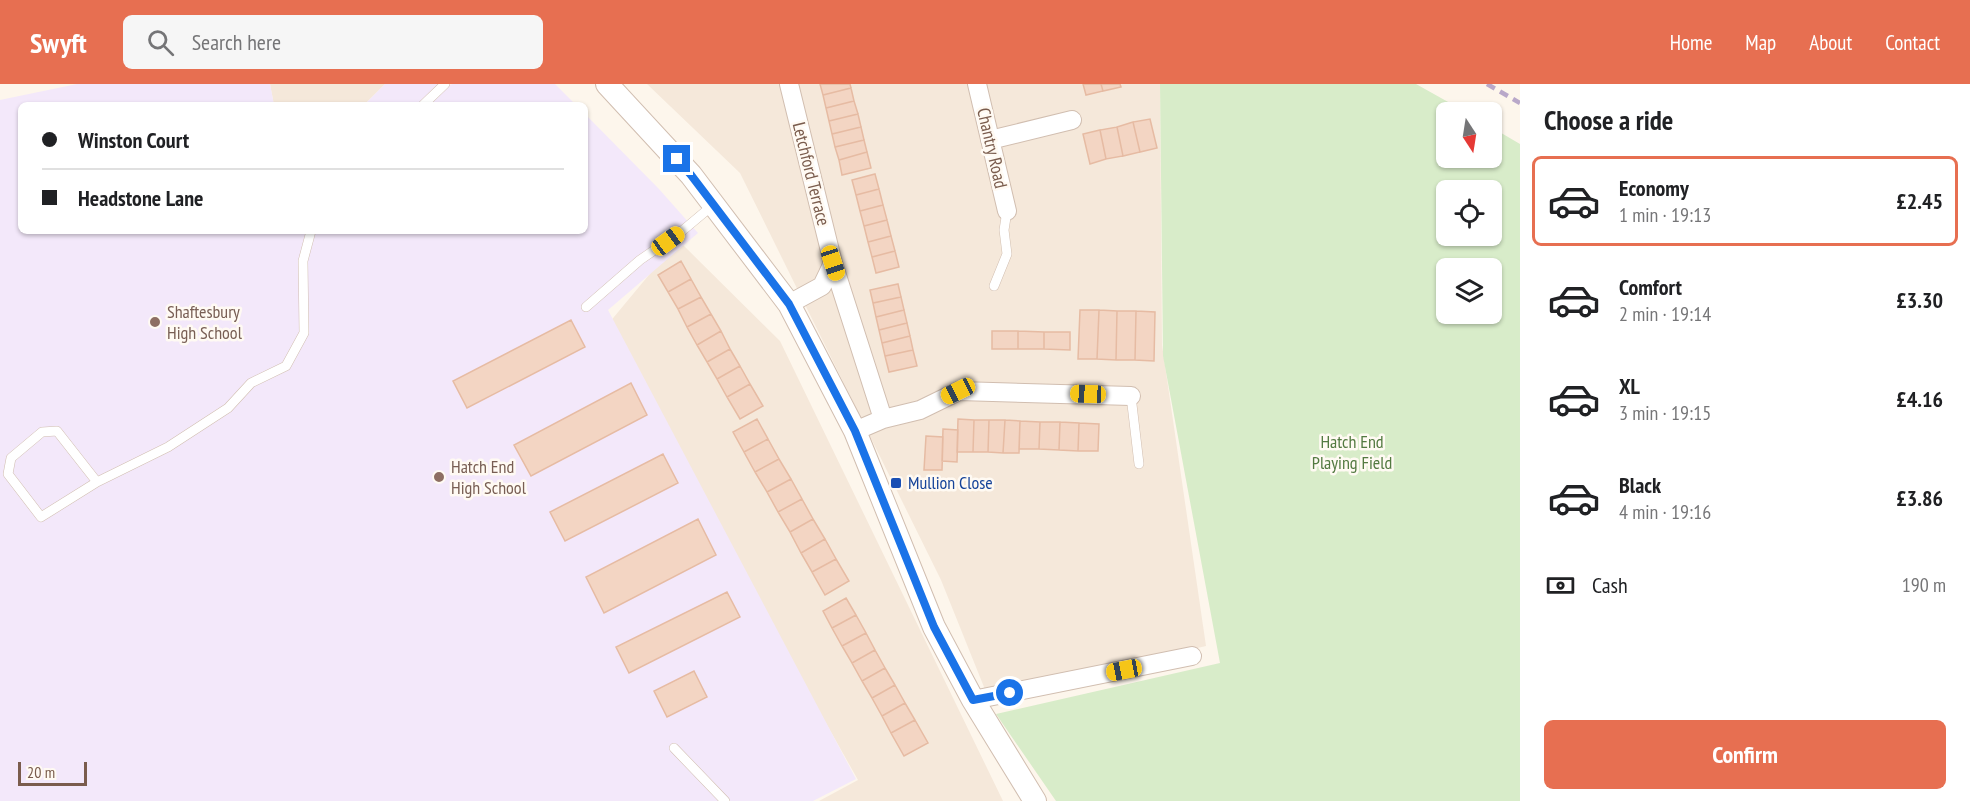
<!DOCTYPE html>
<html lang="en">
<head>
<meta charset="utf-8">
<style>
	body { margin:0; font-family:"PT Sans Narrow",sans-serif; background:#f6f6f6; color:#202124; height:100vh; display:flex; flex-direction:column; font-size:22px; white-space:nowrap }
	* { box-sizing:border-box; margin:0 }
	p { font-size:20px; color:#757577 }
	.icon { flex:none; width:33px; height:33px; fill:none; stroke:currentColor; stroke-width:2; stroke-linecap:round; stroke-linejoin:round }
	.map { position:relative; flex:1; overflow:hidden }
	.sheet { display:flex; flex-direction:column; background:#fff; width:450px }
	.sheet>* { flex:none }
	.guide { position:absolute; left:18px; top:18px; width:570px; height:132px; border-radius:9px; box-shadow:0 2px 4px #0004; display:grid; align-content:center; height:132px; padding:0 24px; background:#fff }
	.needle { width:39px; rotate:168deg }
	.buttons { position:absolute; left:1436px; top:18px; display:grid; gap:12px }
	.buttons a { display:grid; place-items:center; width:66px; height:66px; border-radius:9px; background:#fff; box-shadow:0 2px 4px #0004; font-size:30px }
	.scale { position:absolute; left:18px; bottom:15px; width:69px; box-sizing:border-box; padding-left:6px; border:3px solid #7a5c4d; border-top:0; font-size:16px; line-height:21px; white-space:nowrap; color:#7a5c4d; -webkit-text-stroke:4px #fffaf3; paint-order:stroke }
	.end { position:absolute; width:27px; height:27px; margin:-14px; border:8px solid #1a73e8; background:#fff; box-shadow:0 0 0 3px #fff }
	.from { border-radius:50% }
	.car { position:absolute; width:18px; height:36px; margin:-18px -9px; border-radius:8px; box-shadow:0 0 4px 2px #0007; background:linear-gradient(#f5c518 24%,#345 0 40%,#f5c518 0 76%,#345 0 86%,#f5c518 0) }
	.guide b { display:flex; align-items:center; gap:21px; height:57px; font-size:22px }
	.guide b+b { border-top:2px solid #e0e0e0 }
	.guide i { width:15px; height:15px; background:#202124 }
	ul { padding:0; list-style:none }
	li { display:flex; align-items:center; gap:18px; height:90px; margin:0 12px 9px; padding:0 12px; border:3px solid transparent; border-radius:9px }
	li div { flex:1 }
	li b { display:block; font-size:22px }
	li em { font-style:normal; font-weight:600 }
	li.on { border-color:#e76f51 }
	li>.icon { width:54px; height:54px; stroke-width:1.5 }
	h2 { padding:0 24px; font-size:27px; line-height:72px }
	.pay { display:flex; align-items:center; gap:15px; height:66px; padding:0 24px; font-size:22px }
	.pay p { margin-inline-start:auto }
	.cta { display:flex; gap:12px; margin-top:auto; padding:12px 24px }
	.cta a { flex:1; height:69px; border-radius:9px; background:#e76f51; color:#fff; font-size:24px; font-weight:600; line-height:69px; text-align:center }
	header { display:flex; align-items:center; gap:36px; box-sizing:border-box; height:84px; padding:0 30px; background:#e76f51; color:#fff }
	header strong { font-size:28px }
	nav { display:flex; gap:33px; margin-inline-start:auto; font-size:21px }
	.search { width:420px; height:54px; background:#f6f6f6; display:flex; align-items:center; gap:15px; box-sizing:border-box; padding:0 21px; border-radius:9px; color:#757577; font-size:22px }
	main { display:flex; flex:1; min-height:0 }
	.map>svg:first-child { display:block }
	.residential { fill:#f5e8da }
	.education { fill:#f3e8fa }
	.green { fill:#d8ecc9; fill-rule:evenodd }
	.building { fill:#f3d5c3; stroke:#e6bba3; stroke-width:1.5 }
	.lines { fill:none; stroke-linecap:round; stroke-linejoin:round }
	.service-casing { stroke:#d1beb0; stroke-width:10 }
	.minor-casing { stroke:#d1beb0; stroke-width:20 }
	.tertiary-casing { stroke:#d1beb0; stroke-width:24 }
	.service { stroke:#fff; stroke-width:9 }
	.minor { stroke:#fff; stroke-width:18 }
	.tertiary { stroke:#fff; stroke-width:22 }
	.rail { stroke:#b9a8c9; stroke-width:4.5; stroke-dasharray:9 6; stroke-linecap:butt }
	.route { stroke:#1a73e8; stroke-width:8 }
	.education-dot { fill:#8d6e63; stroke:#fffaf3; stroke-width:2 }
	.transit-dot { fill:#1a4fb4; stroke:#fffaf3; stroke-width:2 }
	.labels { text-anchor:middle; stroke-width:5; stroke-linejoin:round; paint-order:stroke }
	.street-label { font-size:18px; fill:#7a5c4d; stroke:#fffaf3 }
	.education-label { font-size:18px; fill:#785e54; stroke:#fffaf3; text-anchor:start }
	.park-label { font-size:18px; fill:#537a41; stroke:#fffaf3 }
	.transit-label { font-size:18px; fill:#164399; stroke:#fffaf3; text-anchor:start }
</style>
</head>
<body>
<header>
<strong>Swyft</strong>
<div class="search"><svg class="icon" aria-label="search" viewBox="0 0 24 24"><circle cx="10" cy="10" r="6"/><path d="M15 15l6 6"/></svg>Search here</div>
<nav><a>Home</a><a>Map</a><a>About</a><a>Contact</a></nav>
</header>
<main>
<div class="map">
<svg width="1520" height="717" viewBox="0 0 1520 717">
	<rect width="100%" height="100%" fill="#fdf6ec"/>
	<path class="residential" d="M 270,0 L 385,0 L 364,21 L 274,21 Z
		M 647,0 L 1160,0 L 1162,261 L 1206,562 L 988,613 L 941,496 L 740,89 Z
		M 678,156 L 780,257 L 1003,717 L 819,717 L 858,696 L 604,245 Z"/>
	<path class="education" d="M 77,0 L 270,0 L 274,21 L 21,21 L 21,147 L 585,147 L 585,30 L 659,105 L 698,149 L 608,226 L 856,695 L 813,717 L 0,717 L 0,16 Z
		M 385,0 L 451,0 L 422,15 L 424,18 L 452,0 L 555,0 L 576,21 L 364,21 Z"/>
	<path class="green" d="M 1160,0 L 1416,0 L 1466,28 L 1446,28 L 1446,74 L 1491,74 L 1491,43 L 1520,60 L 1520,717 L 1056,717 L 996,630 L 1220,579 L 1163,272 ZM 1446,106 L 1491,106 L 1491,152 L 1446,152 ZM 1446,184 L 1491,184 L 1491,230 L 1446,230 Z"/>
	<path class="building" d="M 820,0 L 850,0 L 851,4 L 823,11 Z
		M 1083,0 L 1101,0 L 1103,7 L 1086,11 Z
		M 1101,0 L 1120,0 L 1121,3 L 1103,7 Z
		M 851,4 L 854,17 L 826,24 L 823,11 Z
		M 854,17 L 858,30 L 829,37 L 826,24 Z
		M 858,30 L 861,43 L 832,50 L 829,37 Z
		M 1150,35 L 1157,64 L 1140,68 L 1133,38 Z
		M 1133,38 L 1140,68 L 1123,72 L 1117,43 Z
		M 861,43 L 864,56 L 835,63 L 832,50 Z
		M 1117,43 L 1123,72 L 1106,75 L 1100,46 Z
		M 1100,46 L 1106,75 L 1090,80 L 1083,50 Z
		M 864,56 L 867,68 L 839,76 L 835,63 Z
		M 867,68 L 871,84 L 842,91 L 839,76 Z
		M 875,90 L 879,105 L 856,111 L 852,96 Z
		M 879,105 L 883,121 L 860,127 L 856,111 Z
		M 883,121 L 887,136 L 864,142 L 860,127 Z
		M 887,136 L 891,152 L 868,158 L 864,142 Z
		M 891,152 L 895,167 L 872,173 L 868,158 Z
		M 895,167 L 899,183 L 876,189 L 872,173 Z
		M 681,177 L 691,195 L 668,208 L 658,191 Z
		M 691,195 L 701,213 L 678,225 L 668,208 Z
		M 898,200 L 901,213 L 873,219 L 870,206 Z
		M 701,213 L 711,230 L 687,243 L 678,225 Z
		M 901,213 L 904,226 L 876,233 L 873,219 Z
		M 904,226 L 907,239 L 879,246 L 876,233 Z
		M 1080,226 L 1099,226 L 1097,275 L 1078,275 Z
		M 1099,226 L 1117,227 L 1116,276 L 1097,275 Z
		M 1117,227 L 1136,227 L 1135,276 L 1116,276 Z
		M 1136,227 L 1155,228 L 1154,277 L 1135,276 Z
		M 711,230 L 721,247 L 697,261 L 687,243 Z
		M 571,236 L 585,263 L 467,324 L 453,297 Z
		M 907,239 L 910,252 L 882,259 L 879,246 Z
		M 721,247 L 730,265 L 707,278 L 697,261 Z
		M 992,247 L 1018,247 L 1018,265 L 992,265 Z
		M 1018,247 L 1044,248 L 1044,265 L 1018,265 Z
		M 1044,248 L 1070,248 L 1070,266 L 1044,265 Z
		M 910,252 L 913,266 L 885,272 L 882,259 Z
		M 730,265 L 740,282 L 717,295 L 707,278 Z
		M 913,266 L 917,282 L 889,288 L 885,272 Z
		M 740,282 L 750,300 L 727,313 L 717,295 Z
		M 631,299 L 647,331 L 531,392 L 514,361 Z
		M 750,300 L 763,322 L 740,335 L 727,313 Z
		M 757,335 L 768,355 L 744,368 L 733,348 Z
		M 958,335 L 974,336 L 973,368 L 957,368 Z
		M 974,336 L 989,336 L 988,368 L 973,368 Z
		M 989,336 L 1005,336 L 1003,369 L 988,368 Z
		M 1005,336 L 1020,337 L 1019,369 L 1003,369 Z
		M 1020,337 L 1040,338 L 1039,365 L 1019,365 Z
		M 1040,338 L 1060,338 L 1059,366 L 1039,365 Z
		M 1060,338 L 1079,339 L 1078,367 L 1059,366 Z
		M 1079,339 L 1099,340 L 1098,367 L 1078,367 Z
		M 943,345 L 958,346 L 957,378 L 942,377 Z
		M 926,352 L 943,353 L 942,386 L 924,386 Z
		M 768,355 L 779,375 L 755,388 L 744,368 Z
		M 663,370 L 678,399 L 565,457 L 550,428 Z
		M 779,375 L 791,395 L 767,408 L 755,388 Z
		M 791,395 L 802,415 L 778,428 L 767,408 Z
		M 802,415 L 813,435 L 790,448 L 778,428 Z
		M 698,435 L 716,471 L 604,529 L 586,493 Z
		M 813,435 L 825,455 L 801,469 L 790,448 Z
		M 825,455 L 836,475 L 812,488 L 801,469 Z
		M 836,475 L 849,497 L 825,511 L 812,488 Z
		M 727,508 L 740,533 L 629,589 L 616,563 Z
		M 846,514 L 856,531 L 832,544 L 823,527 Z
		M 856,531 L 866,549 L 842,562 L 832,544 Z
		M 866,549 L 875,566 L 852,579 L 842,562 Z
		M 875,566 L 885,584 L 862,597 L 852,579 Z
		M 885,584 L 895,601 L 872,614 L 862,597 Z
		M 694,587 L 707,613 L 667,633 L 654,607 Z
		M 895,601 L 905,619 L 882,632 L 872,614 Z
		M 905,619 L 915,636 L 891,649 L 882,632 Z
		M 915,636 L 928,659 L 904,672 L 891,649 Z"/>
	<g class="lines">
		<defs>
			<path id="service" d="M 423,21 L 445,0
				M 994,202 L 1007,170 L 1004,146 L 1007,127
				M 586,223 L 640,176 L 682,147 L 713,121
				M 1131,312 L 1139,380
				M 97,398 L 57,347 L 42,348 L 11,374 L 8,390 L 41,433 L 97,398 L 168,363 L 228,324 L 251,299 L 286,282 L 304,249 L 303,177 L 311,147
				M 674,664 L 725,717"/>
			<path id="minor" d="M 977,0 L 1007,127
				M 990,56 L 1072,36
				M 833,179 L 883,335
				M 789,220 L 822,202 L 833,179 L 789,0
				M 855,347 L 883,335 L 920,326 L 959,307 L 1131,312
				M 973,616 L 1192,572"/>
			<path id="tertiary" d="M 607,0 L 691,91 L 789,220 L 855,347 L 934,543 L 973,616 L 1035,717"/>
		</defs>
		<use href="#service" class="service-casing"/>
		<use href="#minor" class="minor-casing"/>
		<use href="#tertiary" class="tertiary-casing"/>
		<use href="#service" class="service"/>
		<use href="#minor" class="minor"/>
		<use href="#tertiary" class="tertiary"/>
		<path class="rail" d="M 1487,0 L 1520,19"/>
	</g>
	<g class="lines">
		<path class="route" d="M 677,75 L 691,91 L 789,220 L 855,347 L 934,543 L 973,616 L 1010,609"/>
	</g>
	<g class="education-dot">
		<circle cx="155" cy="238" r="6"/>
		<circle cx="439" cy="393" r="6"/>
	</g>
	<rect class="transit-dot" x="890" y="393" width="12" height="12" rx="3"/>
	<g class="labels">
		<g class="street-label">
			<text transform="translate(992 64) rotate(77)" y="6">Chantry Road</text>
			<text transform="translate(811 90) rotate(76)" y="6">Letchford Terrace</text>
		</g>
		<g class="education-label">
			<text x="167" y="234">Shaftesbury<tspan x="167" dy="21">High School</tspan></text>
			<text x="451" y="389">Hatch End<tspan x="451" dy="21">High School</tspan></text>
		</g>
		<g class="park-label">
			<text x="1352" y="364">Hatch End<tspan x="1352" dy="21">Playing Field</tspan></text>
		</g>
		<g class="transit-label">
			<text x="908" y="405">Mullion Close</text>
		</g>
	</g>
</svg>
<div class="buttons">
<a><svg class="needle" viewBox="-14 -14 28 28"><path d="M0-13l5 13h-10z" fill="#e53935"/><path d="M0 13l5-13h-10z" fill="#757577"/></svg></a>
<a><svg class="icon" aria-label="locate" viewBox="0 0 24 24"><circle cx="12" cy="12" r="6"/><path d="M12 2v4M12 18v4M2 12h4M18 12h4"/></svg></a>
<a><svg class="icon" aria-label="layers" viewBox="0 0 24 24"><path d="M12 4l9 5-9 5-9-5zM3 14l9 5 9-5"/></svg></a>
</div>
<div class="scale">20 m</div>
<i class="end from" style="left:1010px;top:609px"></i>
<i class="end" style="left:677px;top:75px"></i>
<i class="car" style="left:668px;top:157px;rotate:54deg"></i>
<i class="car" style="left:833px;top:179px;rotate:162deg"></i>
<i class="car" style="left:958px;top:307px;rotate:244deg"></i>
<i class="car" style="left:1088px;top:310px;rotate:272deg"></i>
<i class="car" style="left:1124px;top:586px;rotate:259deg"></i>
<div class="guide">
<b><i class="from"></i>Winston Court</b>
<b><i></i>Headstone Lane</b>
</div>
</div>
<section class="sheet">
<h2>Choose a ride</h2>
<ul>
<li class="on"><svg class="icon" aria-label="car" viewBox="0 0 24 24"><path d="M5 17H2v-5l4-1 3-4h7l3 4 3 1v5h-3M9 17h6M6 11h13"/><circle cx="7" cy="17" r="2"/><circle cx="17" cy="17" r="2"/></svg><div><b>Economy</b><p>1 min · 19:13</p></div><em>£2.45</em></li>
<li><svg class="icon" aria-label="car" viewBox="0 0 24 24"><path d="M5 17H2v-5l4-1 3-4h7l3 4 3 1v5h-3M9 17h6M6 11h13"/><circle cx="7" cy="17" r="2"/><circle cx="17" cy="17" r="2"/></svg><div><b>Comfort</b><p>2 min · 19:14</p></div><em>£3.30</em></li>
<li><svg class="icon" aria-label="car" viewBox="0 0 24 24"><path d="M5 17H2v-5l4-1 3-4h7l3 4 3 1v5h-3M9 17h6M6 11h13"/><circle cx="7" cy="17" r="2"/><circle cx="17" cy="17" r="2"/></svg><div><b>XL</b><p>3 min · 19:15</p></div><em>£4.16</em></li>
<li><svg class="icon" aria-label="car" viewBox="0 0 24 24"><path d="M5 17H2v-5l4-1 3-4h7l3 4 3 1v5h-3M9 17h6M6 11h13"/><circle cx="7" cy="17" r="2"/><circle cx="17" cy="17" r="2"/></svg><div><b>Black</b><p>4 min · 19:16</p></div><em>£3.86</em></li>
</ul>
<div class="pay"><svg class="icon" aria-label="cash" viewBox="0 0 24 24"><path d="M3 7h18v10H3z"/><circle cx="12" cy="12" r="2"/></svg>Cash<p>190 m</p></div>
<div class="cta"><a>Confirm</a></div>
</section>
</main>
</body>
</html>
